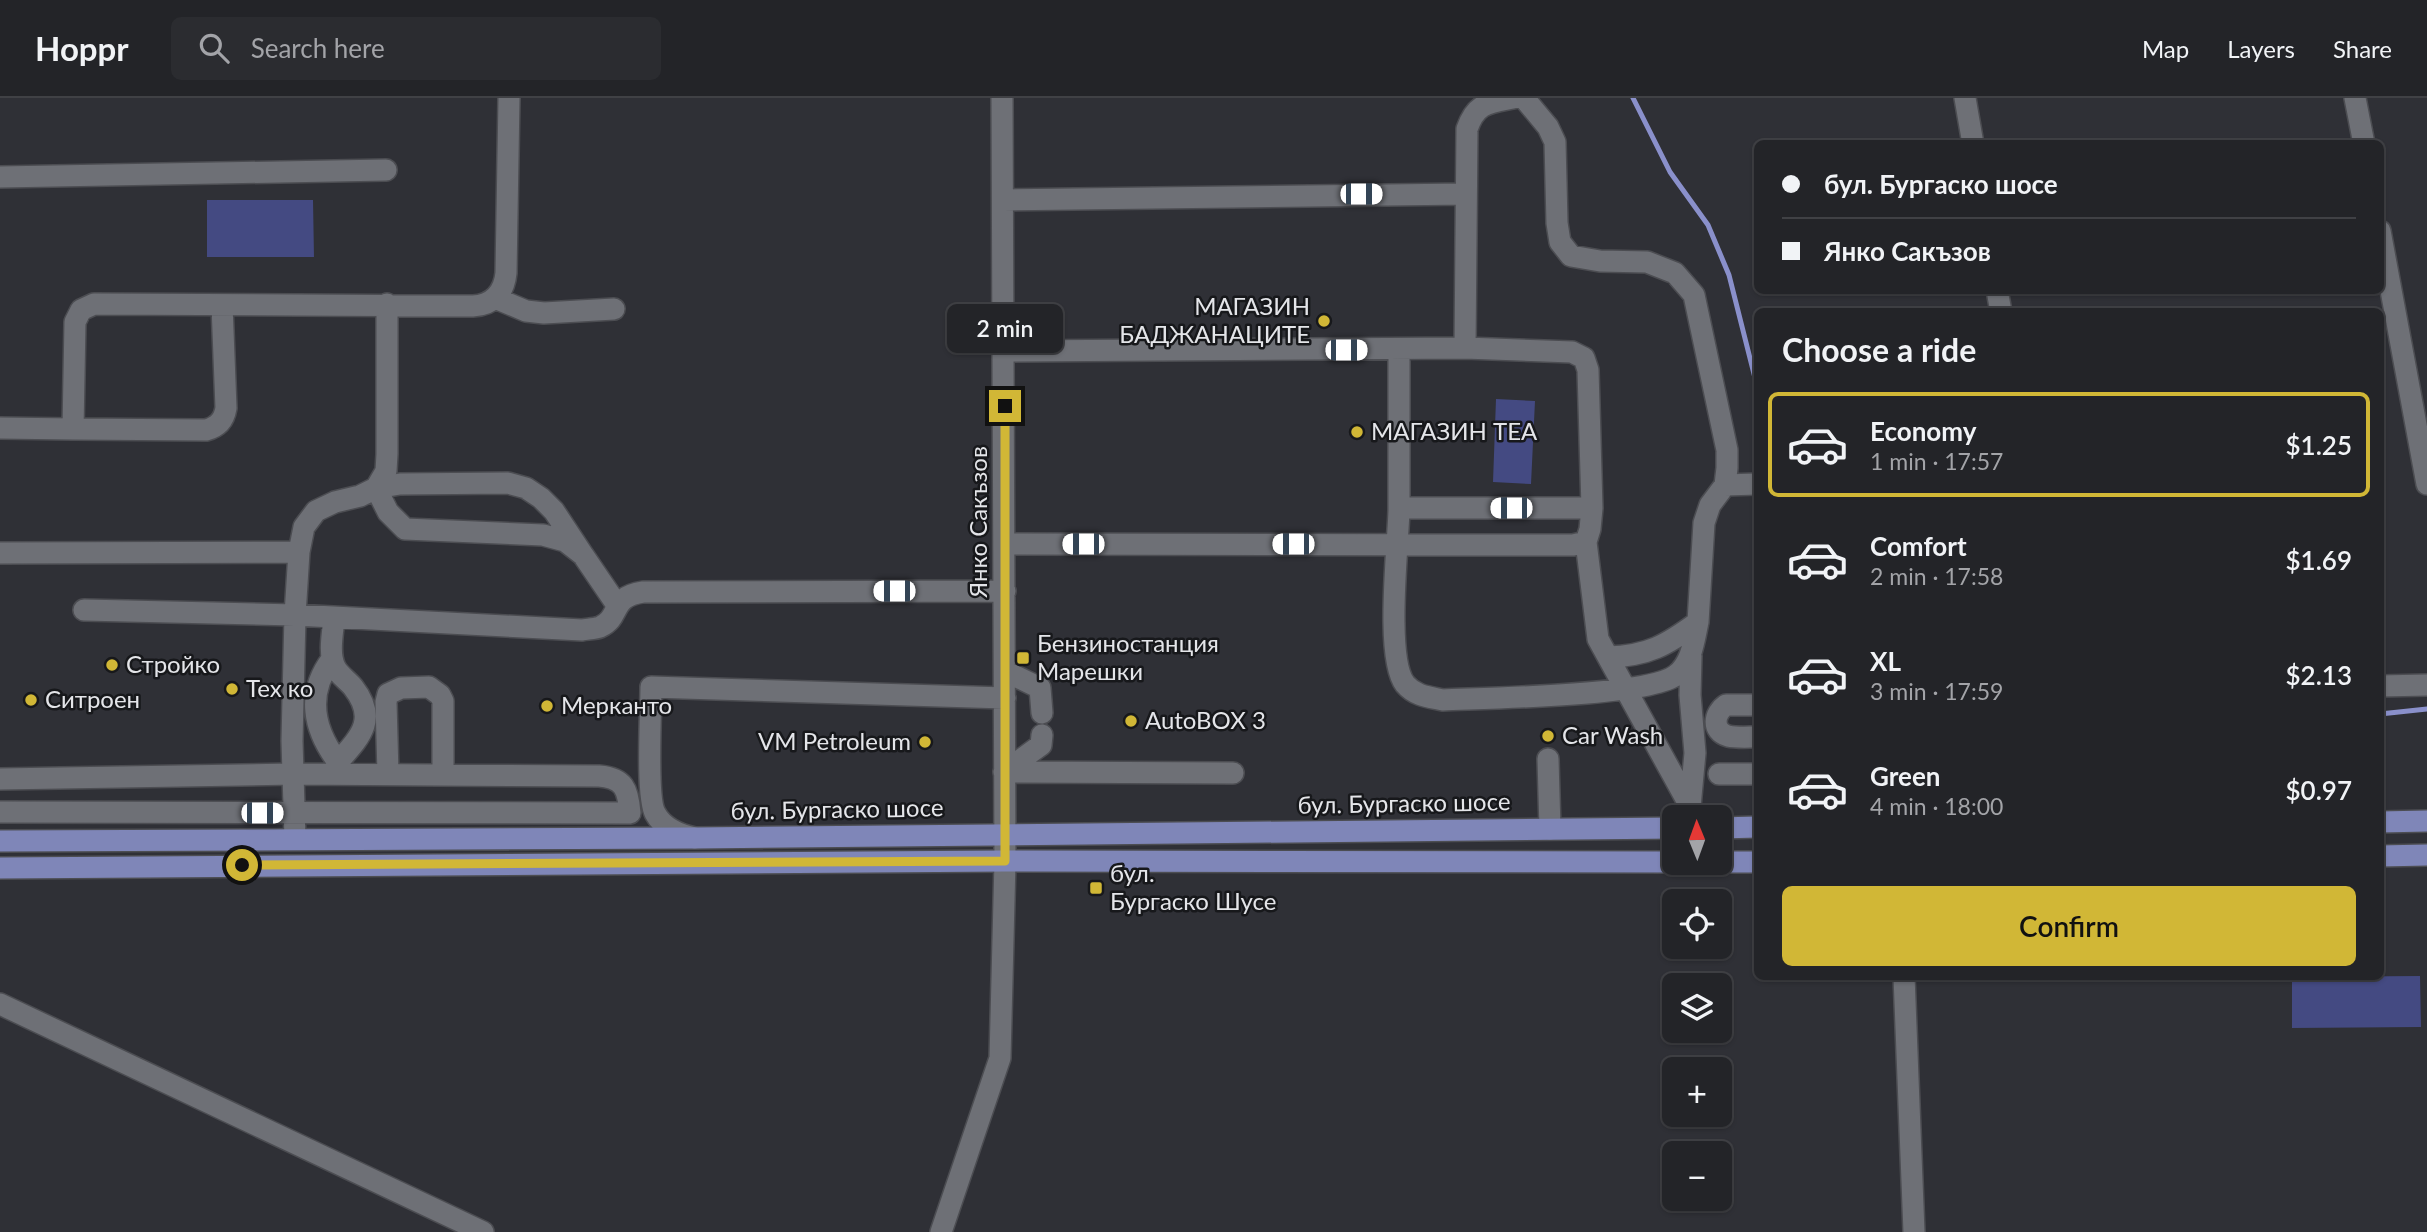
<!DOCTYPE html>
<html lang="en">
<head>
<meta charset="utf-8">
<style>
	body { margin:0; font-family:Lato,sans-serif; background:#2b2c30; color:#f1f3f6; height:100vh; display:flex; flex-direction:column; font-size:26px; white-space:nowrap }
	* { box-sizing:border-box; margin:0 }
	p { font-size:23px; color:#a3a4a8 }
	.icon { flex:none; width:38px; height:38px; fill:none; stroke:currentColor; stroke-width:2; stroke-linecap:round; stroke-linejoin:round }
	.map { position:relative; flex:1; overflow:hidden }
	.side { position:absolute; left:1754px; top:210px; width:630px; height:672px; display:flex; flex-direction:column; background:#232428; border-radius:10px; box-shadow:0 2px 5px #0004,0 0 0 2px #404145 }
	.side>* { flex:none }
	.top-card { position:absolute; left:1754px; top:42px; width:630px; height:154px; border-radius:10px; box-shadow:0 2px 5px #0004,0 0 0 2px #404145; display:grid; align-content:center; height:154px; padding:0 28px; background:#232428 }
	.needle { width:46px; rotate:359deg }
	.buttons { position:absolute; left:1662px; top:707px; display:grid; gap:14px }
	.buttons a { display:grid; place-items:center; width:70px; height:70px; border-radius:10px; background:#232428; box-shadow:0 2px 5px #0004,0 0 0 2px #404145; font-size:35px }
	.end { position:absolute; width:32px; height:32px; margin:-16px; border:9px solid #d1b736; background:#111; box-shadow:0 0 0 4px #111 }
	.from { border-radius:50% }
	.bubble { position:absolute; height:49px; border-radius:10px; background:#232428; box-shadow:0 2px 5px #0004,0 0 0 2px #404145; font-size:23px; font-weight:600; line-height:49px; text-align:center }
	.car { position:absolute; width:21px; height:42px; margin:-21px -10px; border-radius:9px; box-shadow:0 0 5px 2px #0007; background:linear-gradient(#fff 24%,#345 0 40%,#fff 0 76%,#345 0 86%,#fff 0) }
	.top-card b { display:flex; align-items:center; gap:24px; height:66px; font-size:26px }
	.top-card b+b { border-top:2px solid #404145 }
	.top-card i { width:18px; height:18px; background:#f1f3f6 }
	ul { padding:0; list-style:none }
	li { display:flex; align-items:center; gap:21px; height:105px; margin:0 14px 10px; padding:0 14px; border:4px solid transparent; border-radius:10px }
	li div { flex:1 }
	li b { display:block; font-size:26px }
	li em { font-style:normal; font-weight:600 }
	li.active { border-color:#d1b736 }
	li>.icon { width:63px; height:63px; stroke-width:1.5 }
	h2 { padding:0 28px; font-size:32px; line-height:84px }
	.action { display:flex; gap:14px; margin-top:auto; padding:14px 28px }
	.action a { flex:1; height:80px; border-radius:10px; background:#d1b736; color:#111; font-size:28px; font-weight:600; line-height:80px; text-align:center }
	header { display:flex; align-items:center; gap:42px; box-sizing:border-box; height:98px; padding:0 35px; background:#232428; border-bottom:2px solid #404145 }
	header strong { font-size:33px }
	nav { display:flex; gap:38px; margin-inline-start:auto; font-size:24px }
	.search { width:490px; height:63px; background:#2b2c30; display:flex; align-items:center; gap:18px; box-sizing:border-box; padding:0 24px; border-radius:10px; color:#a3a4a8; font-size:26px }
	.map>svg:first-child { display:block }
	.green { fill:#444a82 }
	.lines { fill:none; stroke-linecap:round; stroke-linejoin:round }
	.stream { stroke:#8a90cb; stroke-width:5 }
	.minor-casing { stroke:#4c4d52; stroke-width:24 }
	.major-casing { stroke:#4c4d52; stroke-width:24 }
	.minor { stroke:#6e7076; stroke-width:21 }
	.major { stroke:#7f86b8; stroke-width:21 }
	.route { stroke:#d1b736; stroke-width:9 }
	.poi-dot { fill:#d1b736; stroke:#17181b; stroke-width:2.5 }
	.labels { text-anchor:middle; stroke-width:5; stroke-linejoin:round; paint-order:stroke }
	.poi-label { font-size:24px; fill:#e4e5e9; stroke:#17181b; text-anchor:start }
	.street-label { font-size:24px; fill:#e4e5e9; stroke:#17181b }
</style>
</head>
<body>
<header>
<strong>Hoppr</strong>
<div class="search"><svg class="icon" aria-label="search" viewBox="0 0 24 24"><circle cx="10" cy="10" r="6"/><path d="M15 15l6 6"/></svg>Search here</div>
<nav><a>Map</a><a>Layers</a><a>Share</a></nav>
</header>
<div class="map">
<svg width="2427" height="1134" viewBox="0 0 2427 1134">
	<rect width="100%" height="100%" fill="#2f3036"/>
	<path class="green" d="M 207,102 L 313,102 L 314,159 L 207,159 Z
		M 1496,301 L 1535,303 L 1531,386 L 1493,384 Z
		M 2420,878 L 2421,929 L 2292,930 L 2292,879 Z"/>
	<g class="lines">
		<path class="stream" d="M 1633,0 L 1670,74 L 1708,127 L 1729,177 L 1757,288
			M 2380,616 L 2427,611"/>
		<defs>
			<path id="minor" d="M 1524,0 L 1548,29 L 1555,44 L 1557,125 L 1560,144 L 1571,158 L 1600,163 L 1647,164 L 1675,175 L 1694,197 L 1727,352 L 1727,370 L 1725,387 L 1710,407 L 1704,425 L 1698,524 C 1667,547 1648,558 1608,559
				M 1965,0 L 1973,46
				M 2355,0 L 2364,46
				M 0,79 L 386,72
				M 1004,102 L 1465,96
				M 2380,133 L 2427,386
				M 1997,192 L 2001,214
				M 495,200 L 526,213 L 544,215 L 614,211
				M 1465,250 L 1467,31 C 1476,5 1488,5 1513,0
				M 1399,252 C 1399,305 1399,359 1399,412 C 1398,448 1385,560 1405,586 C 1415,598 1429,599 1443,602 C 1486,600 1650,598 1676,577 C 1692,565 1694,542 1698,524
				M 0,330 L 73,331 L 75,224 L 81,212 L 94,206 L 473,208 C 493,207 504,195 506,175 L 509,0
				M 73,331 L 206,332 C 218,329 224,322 226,310 L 222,207
				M 1725,387 L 1757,386
				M 376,390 L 388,414 L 405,431 L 543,437 L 565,443 L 583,457 L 617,507
				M 376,390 L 386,373 L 387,356 L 387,206
				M 1399,410 L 1592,410
				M 1586,444 L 1598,541 L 1696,719
				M 1004,446 L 1573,447 L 1586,444 L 1590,431 L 1592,410 L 1588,272 L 1584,260 L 1572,254 L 1465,250 L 1005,253
				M 0,455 L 299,454
				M 84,512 L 295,517 L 582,532 C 587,531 595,531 600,529 C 622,519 609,499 643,494 L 1005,493
				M 334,520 C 333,534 328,555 335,569 C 338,576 347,582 353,589 C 378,621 361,638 338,664 L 338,676
				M 332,561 C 306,595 313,631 338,664
				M 1005,573 L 1040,590 L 1042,615
				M 2380,588 L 2427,587
				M 1757,607 L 1726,607 C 1714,615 1711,633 1728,638 C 1737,640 1748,639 1757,639
				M 1548,661 L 1550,731
				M 1004,674 L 1233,675
				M 1004,674 L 1041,647 L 1042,637
				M 388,676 L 386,604 L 388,596 L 401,590 L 429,589 L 440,597 L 443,603 L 443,677
				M 1719,676 L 1757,676
				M 0,681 L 293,676 L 599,678 C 624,680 628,691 630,715 L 0,714
				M 1690,709 L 1695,655 L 1690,597 L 1691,558
				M 695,740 C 680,737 663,730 655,715 C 646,698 651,613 651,589 L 1005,600
				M 295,741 L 292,643 L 295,517 L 299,454 L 304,429 L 316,413 L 335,404 L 360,398 L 376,390 L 400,386 L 508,385 L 526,390 L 541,400 L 554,413 L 583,457
				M 1904,878 L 1914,1134
				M 0,906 L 483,1134
				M 941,1134 L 1000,960 L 1005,763 L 1002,0"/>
			<path id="major" d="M 2380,724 L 2427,723
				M 1720,730 L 1757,729
				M 0,743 L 696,740 L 1675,730
				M 2380,758 L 2427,757
				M 1720,764 L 1757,764
				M 0,770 L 1005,763 L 1675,764"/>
		</defs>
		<use href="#minor" class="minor-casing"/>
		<use href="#major" class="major-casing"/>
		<use href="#minor" class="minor"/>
		<use href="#major" class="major"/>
	</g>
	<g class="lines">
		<path class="route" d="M 242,767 L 1005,763 L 1005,308"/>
	</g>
	<g class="poi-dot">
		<circle cx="1324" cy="223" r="7"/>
		<circle cx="1357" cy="334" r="7"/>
		<rect x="1016" y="553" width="14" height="14" rx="3.5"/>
		<circle cx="112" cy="567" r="7"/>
		<circle cx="232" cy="591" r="7"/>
		<circle cx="31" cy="602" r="7"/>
		<circle cx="547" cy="608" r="7"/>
		<circle cx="1131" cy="623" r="7"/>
		<circle cx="1548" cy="638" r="7"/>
		<circle cx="925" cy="644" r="7"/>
		<rect x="1089" y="783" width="14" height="14" rx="3.5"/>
	</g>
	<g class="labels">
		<g class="poi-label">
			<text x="1310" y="217" text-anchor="end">МАГАЗИН<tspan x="1310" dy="28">БАДЖАНАЦИТЕ</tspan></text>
			<text x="1371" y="342">МАГАЗИН ТЕА</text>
			<text x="1037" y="554">Бензиностанция<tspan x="1037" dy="28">Марешки</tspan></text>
			<text x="126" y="575">Стройко</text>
			<text x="246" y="599">Тех ко</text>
			<text x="45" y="610">Ситроен</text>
			<text x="561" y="616">Мерканто</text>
			<text x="1145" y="631">AutoBOX 3</text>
			<text x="1562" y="646">Car Wash</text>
			<text x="911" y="652" text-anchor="end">VM Petroleum</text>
			<text x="1110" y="784">бул.<tspan x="1110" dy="28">Бургаско Шусе</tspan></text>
		</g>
		<g class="street-label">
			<text transform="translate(979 424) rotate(-90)" y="8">Янко Сакъзов</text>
			<text transform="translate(1404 706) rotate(-1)" y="8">бул. Бургаско шосе</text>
			<text transform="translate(837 712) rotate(-1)" y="8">бул. Бургаско шосе</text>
		</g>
	</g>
</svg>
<div class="buttons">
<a><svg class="needle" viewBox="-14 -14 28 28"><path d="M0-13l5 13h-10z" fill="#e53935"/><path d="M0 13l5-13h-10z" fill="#a3a4a8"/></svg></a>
<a><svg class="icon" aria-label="locate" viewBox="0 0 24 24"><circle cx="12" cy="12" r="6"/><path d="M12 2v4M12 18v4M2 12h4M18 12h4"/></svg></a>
<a><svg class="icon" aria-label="layers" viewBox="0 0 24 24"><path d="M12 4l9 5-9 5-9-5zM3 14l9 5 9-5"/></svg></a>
<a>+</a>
<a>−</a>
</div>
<i class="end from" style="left:242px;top:767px"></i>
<i class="end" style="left:1005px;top:308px"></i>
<div class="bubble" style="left:947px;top:206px;width:116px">2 min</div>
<i class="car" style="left:1361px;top:96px;rotate:90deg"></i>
<i class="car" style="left:1346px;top:252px;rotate:90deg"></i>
<i class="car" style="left:1511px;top:410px;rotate:270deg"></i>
<i class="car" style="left:1083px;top:446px;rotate:270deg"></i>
<i class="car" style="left:1293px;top:446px;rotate:270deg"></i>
<i class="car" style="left:894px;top:493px;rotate:270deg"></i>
<i class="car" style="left:262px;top:715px;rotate:90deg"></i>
<div class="top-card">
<b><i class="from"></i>бул. Бургаско шосе</b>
<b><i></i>Янко Сакъзов</b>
</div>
<section class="side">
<h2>Choose a ride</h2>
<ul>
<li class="active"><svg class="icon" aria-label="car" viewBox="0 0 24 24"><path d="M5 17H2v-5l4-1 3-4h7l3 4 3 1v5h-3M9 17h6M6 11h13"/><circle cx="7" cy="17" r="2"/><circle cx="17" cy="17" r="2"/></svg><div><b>Economy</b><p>1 min · 17:57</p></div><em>$1.25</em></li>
<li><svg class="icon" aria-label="car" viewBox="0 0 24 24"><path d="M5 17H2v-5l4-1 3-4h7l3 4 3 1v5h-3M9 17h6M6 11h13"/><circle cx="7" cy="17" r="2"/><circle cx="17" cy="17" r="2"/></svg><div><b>Comfort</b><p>2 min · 17:58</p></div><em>$1.69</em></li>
<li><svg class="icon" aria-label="car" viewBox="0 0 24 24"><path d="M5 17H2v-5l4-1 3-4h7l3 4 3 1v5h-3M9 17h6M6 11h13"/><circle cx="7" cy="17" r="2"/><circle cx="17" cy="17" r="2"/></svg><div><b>XL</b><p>3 min · 17:59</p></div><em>$2.13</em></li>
<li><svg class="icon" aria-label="car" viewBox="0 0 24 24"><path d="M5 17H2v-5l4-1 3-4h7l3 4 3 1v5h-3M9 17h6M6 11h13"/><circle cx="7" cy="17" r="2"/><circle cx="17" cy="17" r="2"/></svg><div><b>Green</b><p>4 min · 18:00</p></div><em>$0.97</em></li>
</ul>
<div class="action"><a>Confirm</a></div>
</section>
</div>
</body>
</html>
